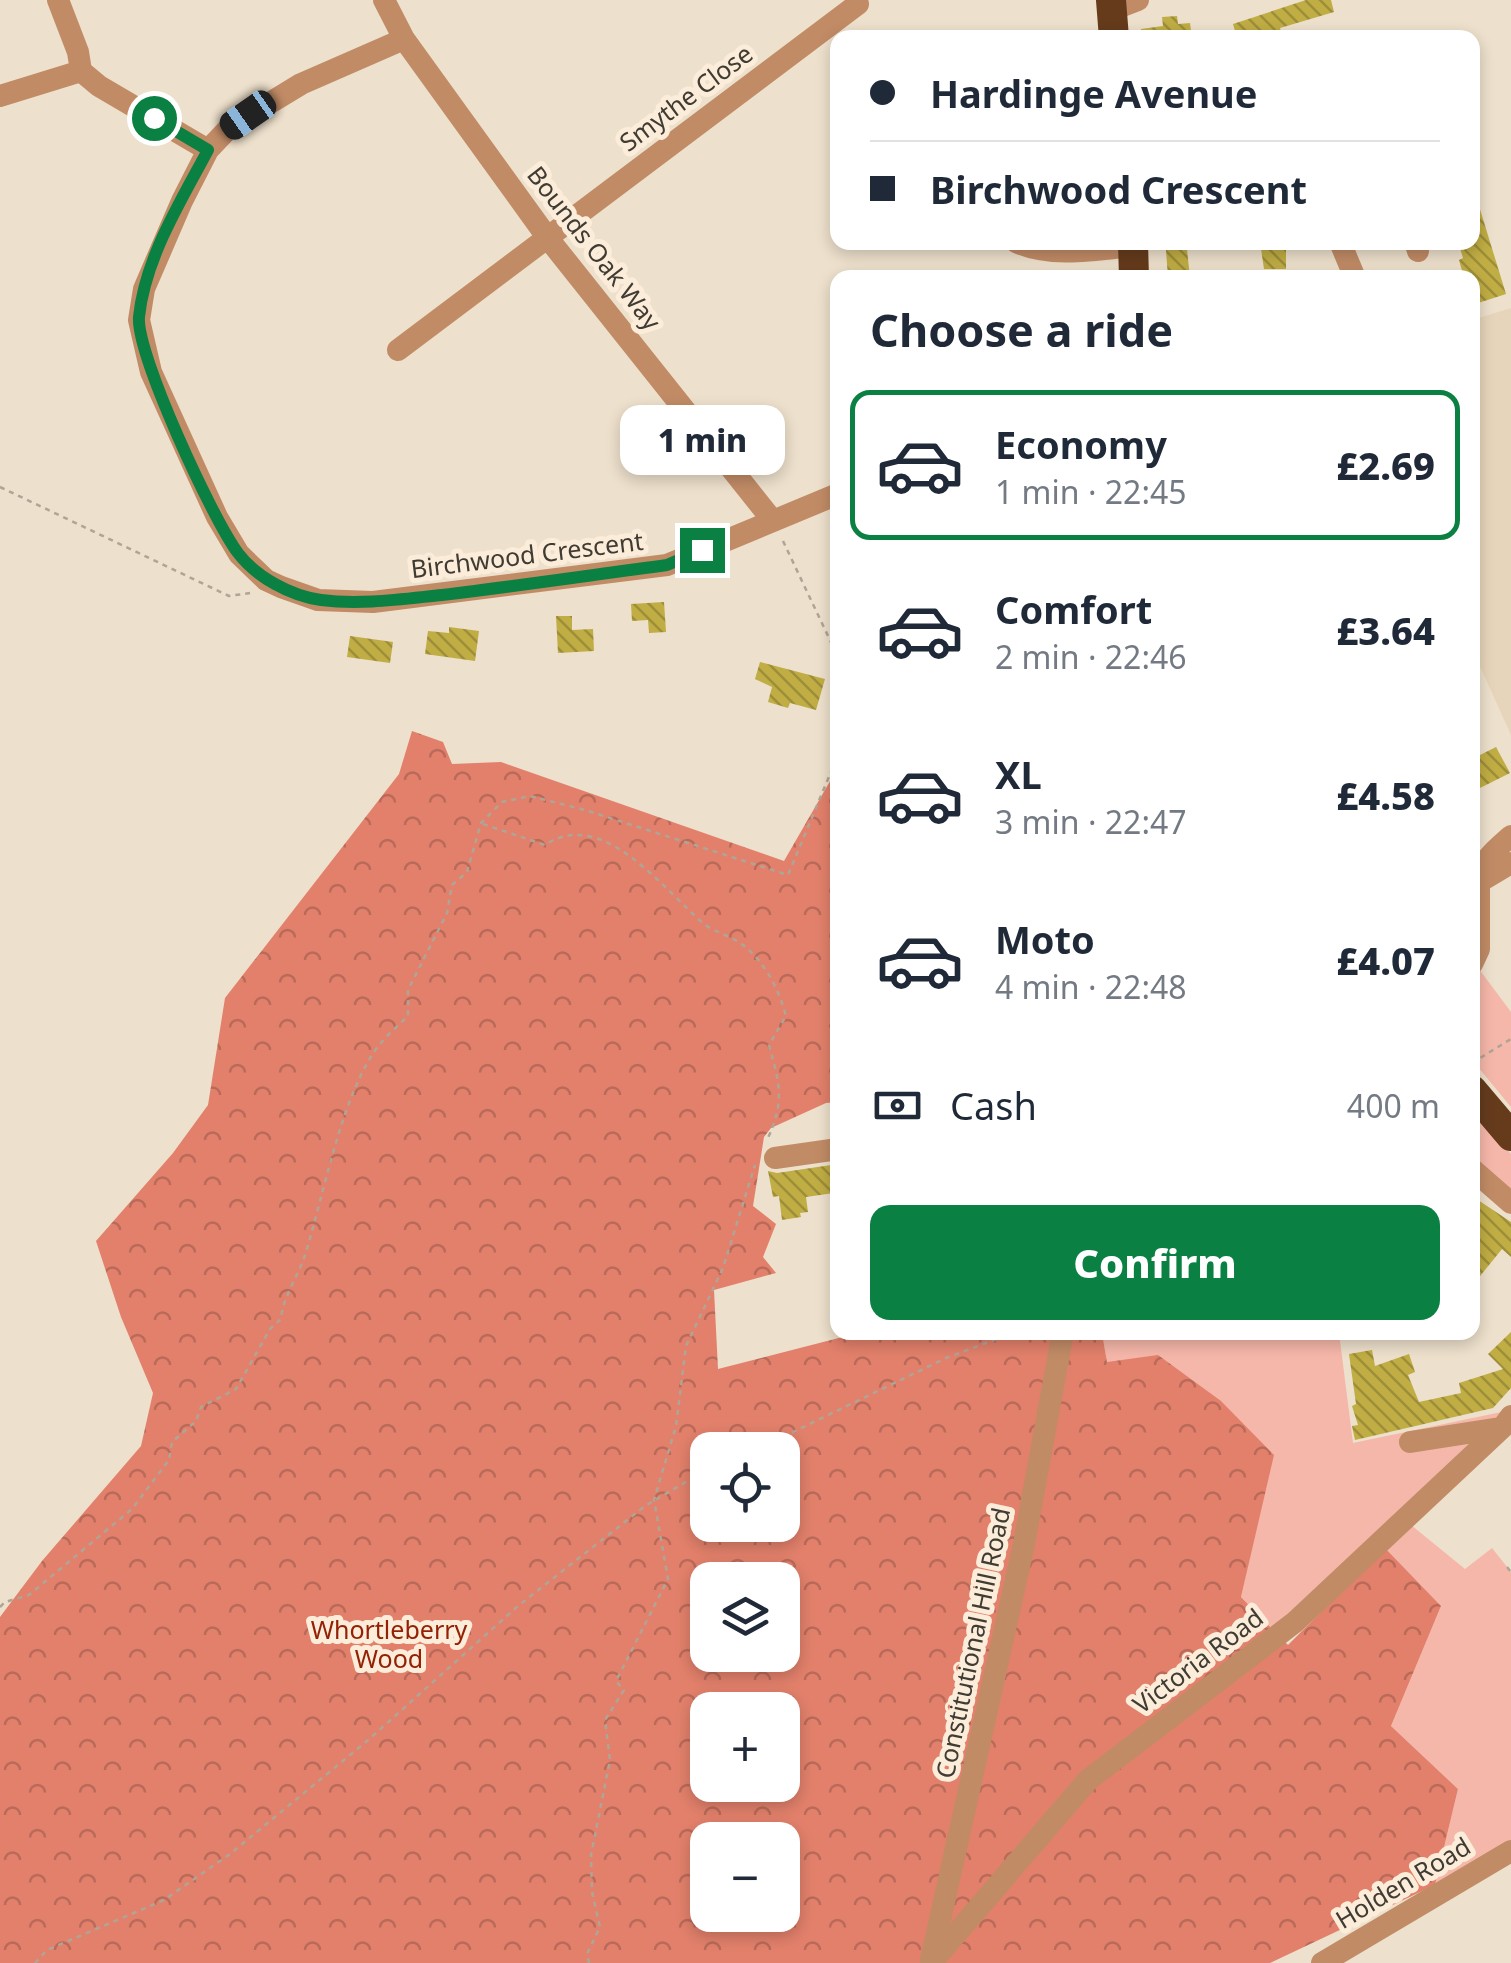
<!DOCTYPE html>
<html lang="en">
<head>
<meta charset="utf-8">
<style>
	body { margin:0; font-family:"Noto Sans",sans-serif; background:#f2f2f3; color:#1f2937; height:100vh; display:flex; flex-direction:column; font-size:38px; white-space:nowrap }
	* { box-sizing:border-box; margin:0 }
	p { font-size:32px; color:#747a83 }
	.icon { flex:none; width:55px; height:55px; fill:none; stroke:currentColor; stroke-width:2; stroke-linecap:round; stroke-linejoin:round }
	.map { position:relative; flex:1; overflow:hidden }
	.panel { position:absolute; left:830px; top:270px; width:650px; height:1070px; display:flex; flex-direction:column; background:#fff; border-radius:20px; box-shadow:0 5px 15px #0003 }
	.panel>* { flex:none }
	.hud { position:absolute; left:830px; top:30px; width:650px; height:220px; border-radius:20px; box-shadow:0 5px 15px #0003; display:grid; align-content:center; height:220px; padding:0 40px; background:#fff }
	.tools { position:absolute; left:690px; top:1432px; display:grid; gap:20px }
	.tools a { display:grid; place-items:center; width:110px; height:110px; border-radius:20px; background:#fff; box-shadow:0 5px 15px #0003; font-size:50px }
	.end { position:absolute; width:45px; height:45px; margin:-22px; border:12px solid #0b8043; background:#fff; box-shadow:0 0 0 5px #fff }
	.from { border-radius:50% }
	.bubble { position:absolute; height:70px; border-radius:20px; background:#fff; box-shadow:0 5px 15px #0003; font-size:32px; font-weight:800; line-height:70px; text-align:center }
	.car { position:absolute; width:30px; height:60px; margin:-30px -15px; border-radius:12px; box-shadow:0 0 8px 2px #0007; background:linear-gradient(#222 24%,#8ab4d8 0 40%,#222 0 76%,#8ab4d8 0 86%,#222 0) }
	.hud b { display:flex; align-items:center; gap:35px; height:95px; font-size:38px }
	.hud b+b { border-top:2px solid #e0e1e3 }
	.hud i { width:25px; height:25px; background:#1f2937 }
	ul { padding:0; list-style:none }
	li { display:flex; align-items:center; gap:30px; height:150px; margin:0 20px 15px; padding:0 20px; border:5px solid transparent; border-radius:20px }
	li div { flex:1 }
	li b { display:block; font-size:38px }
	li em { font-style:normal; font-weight:800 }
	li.active { border-color:#0b8043 }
	li>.icon { width:90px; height:90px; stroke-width:1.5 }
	h2 { padding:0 40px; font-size:45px; line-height:120px }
	.pay { display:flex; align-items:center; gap:25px; height:110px; padding:0 40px; font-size:38px }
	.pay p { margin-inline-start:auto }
	.cta { display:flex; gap:20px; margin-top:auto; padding:20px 40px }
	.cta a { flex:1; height:115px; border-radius:20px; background:#0b8043; color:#fff; font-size:40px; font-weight:800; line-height:115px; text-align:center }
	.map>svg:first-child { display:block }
	.built { fill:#e7d5bb }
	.grass { fill:#f5b7a9 }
	.forest { fill:url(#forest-crowns); fill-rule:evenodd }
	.building { fill:url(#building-back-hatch) }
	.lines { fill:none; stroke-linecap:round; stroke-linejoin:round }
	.path { stroke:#afa596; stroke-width:2.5; stroke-dasharray:5 5; stroke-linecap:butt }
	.minor { stroke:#c18b66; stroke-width:22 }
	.highway { stroke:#653b1c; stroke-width:30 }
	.route { stroke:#0b8043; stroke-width:12 }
	.labels { text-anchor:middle; stroke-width:10; stroke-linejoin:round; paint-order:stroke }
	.street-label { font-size:25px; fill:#403b33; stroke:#fbedd9 }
	.park-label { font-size:25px; fill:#942105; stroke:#fbedd9 }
</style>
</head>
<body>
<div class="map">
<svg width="1511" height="1963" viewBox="0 0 1511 1963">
	<defs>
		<pattern id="forest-crowns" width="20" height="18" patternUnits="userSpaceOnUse" patternTransform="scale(2.5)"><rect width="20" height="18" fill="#e2806b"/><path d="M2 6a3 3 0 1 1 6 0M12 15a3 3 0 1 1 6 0" fill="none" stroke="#b96a59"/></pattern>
		<pattern id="building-back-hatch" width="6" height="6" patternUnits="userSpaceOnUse" patternTransform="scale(2.5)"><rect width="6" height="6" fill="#c0ad44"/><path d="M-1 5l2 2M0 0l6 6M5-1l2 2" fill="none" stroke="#9d8e39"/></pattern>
	</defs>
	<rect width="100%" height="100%" fill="#ede0cc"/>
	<path class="built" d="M 1511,308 L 1511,735 L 1473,651 L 1472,320 Z"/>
	<path class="grass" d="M 1479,969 L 1511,1012 L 1511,1107 L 1473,1061 L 1473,988 Z
		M 1472,1108 L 1511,1154 L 1511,1195 L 1473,1165 Z
		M 1102,1333 L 1339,1333 L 1353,1443 L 1511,1410 L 1276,1632 L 1241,1597 L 1254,1537 L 1107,1363 Z
		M 1411,1525 L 1465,1569 L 1492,1548 L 1511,1572 L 1511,1851 L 1435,1885 L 1458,1789 L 1391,1726 L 1441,1606 L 1385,1548 Z"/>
	<path class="forest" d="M 412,731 L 443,742 L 452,764 L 501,762 L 784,861 L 837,769 L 837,1102 L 826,1103 L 771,1128 L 764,1137 L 753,1206 L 776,1224 L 763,1257 L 776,1273 L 714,1290 L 718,1369 L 862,1332 L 1102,1333 L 1107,1362 L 1158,1355 L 1221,1401 L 1274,1455 L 1241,1597 L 1288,1645 L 1385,1548 L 1441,1606 L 1391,1726 L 1458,1789 L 1435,1885 L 1270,1963 L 0,1963 L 0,1617 L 42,1561 L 141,1446 L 153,1393 L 121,1317 L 96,1241 L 173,1153 L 208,1105 L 225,998 L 399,774 ZM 708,1450 L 782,1450 L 782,1525 L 708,1525 ZM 708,1580 L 782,1580 L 782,1655 L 708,1655 ZM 708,1710 L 782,1710 L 782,1785 L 708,1785 ZM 708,1840 L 782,1840 L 782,1915 L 708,1915 Z"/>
	<path class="building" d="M 1306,0 L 1331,0 L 1334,12 L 1280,28 L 1282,35 L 1274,38 L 1237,38 L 1233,24 Z
		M 1177,16 L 1178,24 L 1190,23 L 1192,38 L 1142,38 L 1141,29 L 1163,26 L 1162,17 Z
		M 1475,193 L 1506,294 L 1472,305 L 1472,278 L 1464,278 L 1459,260 L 1463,258 L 1458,242 L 1472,242 Z
		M 1260,242 L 1286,242 L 1286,269 L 1264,269 Z
		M 1187,249 L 1190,278 L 1168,278 L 1166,250 Z
		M 664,602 L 666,632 L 649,633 L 648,620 L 632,621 L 631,604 Z
		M 556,616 L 572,616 L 572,630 L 593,629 L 594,651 L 558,653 Z
		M 449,627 L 479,631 L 475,661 L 425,654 L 428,631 L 449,633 Z
		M 350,636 L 393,642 L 390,663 L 347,657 Z
		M 760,662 L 825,679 L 816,710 L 790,703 L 788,708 L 768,702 L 772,687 L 755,679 Z
		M 1496,747 L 1510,773 L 1472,792 L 1472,759 Z
		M 838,1164 L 838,1184 L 832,1185 L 834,1193 L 806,1197 L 808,1212 L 800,1213 L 801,1217 L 782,1220 L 779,1196 L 773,1197 L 768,1171 L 777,1173 Z
		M 1472,1196 L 1511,1222 L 1511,1257 L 1502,1249 L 1472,1286 Z
		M 1511,1332 L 1511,1388 L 1493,1408 L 1355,1440 L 1352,1426 L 1358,1425 L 1352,1406 L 1356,1404 L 1349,1354 L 1372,1350 L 1375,1366 L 1409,1354 L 1415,1372 L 1408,1375 L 1419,1402 L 1461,1393 L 1459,1383 L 1503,1369 L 1488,1354 Z"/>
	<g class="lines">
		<path class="path" d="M 0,487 L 229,596 L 250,593
			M 783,541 L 838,657
			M 483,824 L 545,845 C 602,806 664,890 703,923 C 715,933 732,936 743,945 C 766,963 779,990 786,1016 L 769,1045 C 780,1085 785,1101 767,1140
			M 1472,1063 L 1511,1039
			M 756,1450 L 946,1358 L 1015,1332
			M 1507,1567 L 1511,1572
			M 0,1607 L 5,1602 L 29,1595 L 132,1509 L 169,1460 L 172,1442 L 196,1421 L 201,1407 L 236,1389 L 270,1329 L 281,1319 C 283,1296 298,1277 305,1255 C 324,1195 342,1091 380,1044 C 388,1034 399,1025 408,1016 L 408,990 L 447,913 L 452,885 L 467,872 L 481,823 L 502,802 L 530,796 L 585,810 L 788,875 L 838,755
			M 35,1963 L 47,1950 L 164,1900 L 230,1854 L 367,1741 L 518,1606 L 645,1506 L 708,1469
			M 589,1963 L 587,1954 L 600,1927 L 592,1892 L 591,1855 L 610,1760 L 605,1720 L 624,1690 L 616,1681 L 668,1579 L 654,1500 L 676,1426 L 686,1346 L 723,1268 L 755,1165"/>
		<path class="minor" d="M 58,0 L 78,52 L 81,71
			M 384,0 L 404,39 L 547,237 L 773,521
			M 1112,10 L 1138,0
			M 404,39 L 301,84 L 229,128 L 208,150 L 182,201 L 144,289 L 139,320 L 151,372 L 217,517 L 239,554 L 266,580 L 281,587 L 318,600 L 373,602 L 667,565 L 838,494
			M 0,96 L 81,71 L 99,86 L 208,150
			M 1016,242 C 1051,258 1095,250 1133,246
			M 1340,242 L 1355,278
			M 1415,242 L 1418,251
			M 398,350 L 858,4
			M 1479,882 C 1481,860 1495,850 1511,836
			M 1472,964 L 1479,949 L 1479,882 L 1511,863
			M 775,1158 L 838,1149
			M 1472,1169 L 1511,1203
			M 1410,1442 L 1500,1428
			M 931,1960 L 1024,1544 L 1063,1332
			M 931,1963 L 1088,1780 L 1295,1622 L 1503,1427 L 1511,1416
			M 1322,1963 L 1511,1851"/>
		<path class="highway" d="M 1111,0 L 1114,38
			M 1133,242 L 1134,278
			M 1472,1090 L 1511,1136"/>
	</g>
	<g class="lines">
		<path class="route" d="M 154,118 L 208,150 C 181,201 145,258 139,317 C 136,354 213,520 238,553 C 256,577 291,596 321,600 C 361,605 402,599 442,595 C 517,586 592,575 667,565 L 702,550"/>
	</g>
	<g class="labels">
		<g class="street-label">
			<text transform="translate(686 98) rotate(-37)" y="9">Smythe Close</text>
			<text transform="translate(594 248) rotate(52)" y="9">Bounds Oak Way</text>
			<text transform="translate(527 555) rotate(-7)" y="9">Birchwood Crescent</text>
			<text transform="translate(973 1643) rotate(-78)" y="9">Constitutional Hill Road</text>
			<text transform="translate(1198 1661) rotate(-37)" y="9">Victoria Road</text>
			<text transform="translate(1403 1883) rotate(-31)" y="9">Holden Road</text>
		</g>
		<g class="park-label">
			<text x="389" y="1639">Whortleberry<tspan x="389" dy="29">Wood</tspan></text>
		</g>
	</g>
</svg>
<div class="tools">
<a><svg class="icon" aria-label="locate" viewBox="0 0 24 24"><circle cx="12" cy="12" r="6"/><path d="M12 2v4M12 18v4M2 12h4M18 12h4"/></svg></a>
<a><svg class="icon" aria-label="layers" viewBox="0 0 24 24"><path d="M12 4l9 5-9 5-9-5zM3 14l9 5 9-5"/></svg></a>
<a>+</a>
<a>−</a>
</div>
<i class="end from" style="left:154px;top:118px"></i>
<i class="end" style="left:702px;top:550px"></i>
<div class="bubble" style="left:620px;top:405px;width:165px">1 min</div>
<i class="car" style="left:248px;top:115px;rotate:235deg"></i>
<div class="hud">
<b><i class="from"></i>Hardinge Avenue</b>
<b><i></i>Birchwood Crescent</b>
</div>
<section class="panel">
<h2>Choose a ride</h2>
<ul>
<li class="active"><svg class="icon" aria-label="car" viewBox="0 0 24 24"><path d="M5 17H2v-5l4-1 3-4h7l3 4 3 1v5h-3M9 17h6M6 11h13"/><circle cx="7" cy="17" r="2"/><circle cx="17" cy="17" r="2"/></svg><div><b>Economy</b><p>1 min · 22:45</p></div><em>£2.69</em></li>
<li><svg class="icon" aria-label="car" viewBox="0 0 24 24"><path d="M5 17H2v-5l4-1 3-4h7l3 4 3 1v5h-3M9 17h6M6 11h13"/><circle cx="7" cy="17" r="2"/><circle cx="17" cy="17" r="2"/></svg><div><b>Comfort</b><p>2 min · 22:46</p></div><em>£3.64</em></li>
<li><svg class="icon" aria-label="car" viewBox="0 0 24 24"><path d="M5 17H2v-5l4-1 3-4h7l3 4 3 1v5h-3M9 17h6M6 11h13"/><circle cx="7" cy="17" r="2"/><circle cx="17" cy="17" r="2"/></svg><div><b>XL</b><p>3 min · 22:47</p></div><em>£4.58</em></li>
<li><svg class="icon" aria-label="car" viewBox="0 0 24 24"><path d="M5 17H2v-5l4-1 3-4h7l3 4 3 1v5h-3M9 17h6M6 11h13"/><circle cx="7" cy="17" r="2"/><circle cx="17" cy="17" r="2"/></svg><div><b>Moto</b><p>4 min · 22:48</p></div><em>£4.07</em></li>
</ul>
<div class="pay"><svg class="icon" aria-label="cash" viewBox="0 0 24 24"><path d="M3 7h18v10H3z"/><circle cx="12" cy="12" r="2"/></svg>Cash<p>400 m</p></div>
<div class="cta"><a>Confirm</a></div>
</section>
</div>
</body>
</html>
